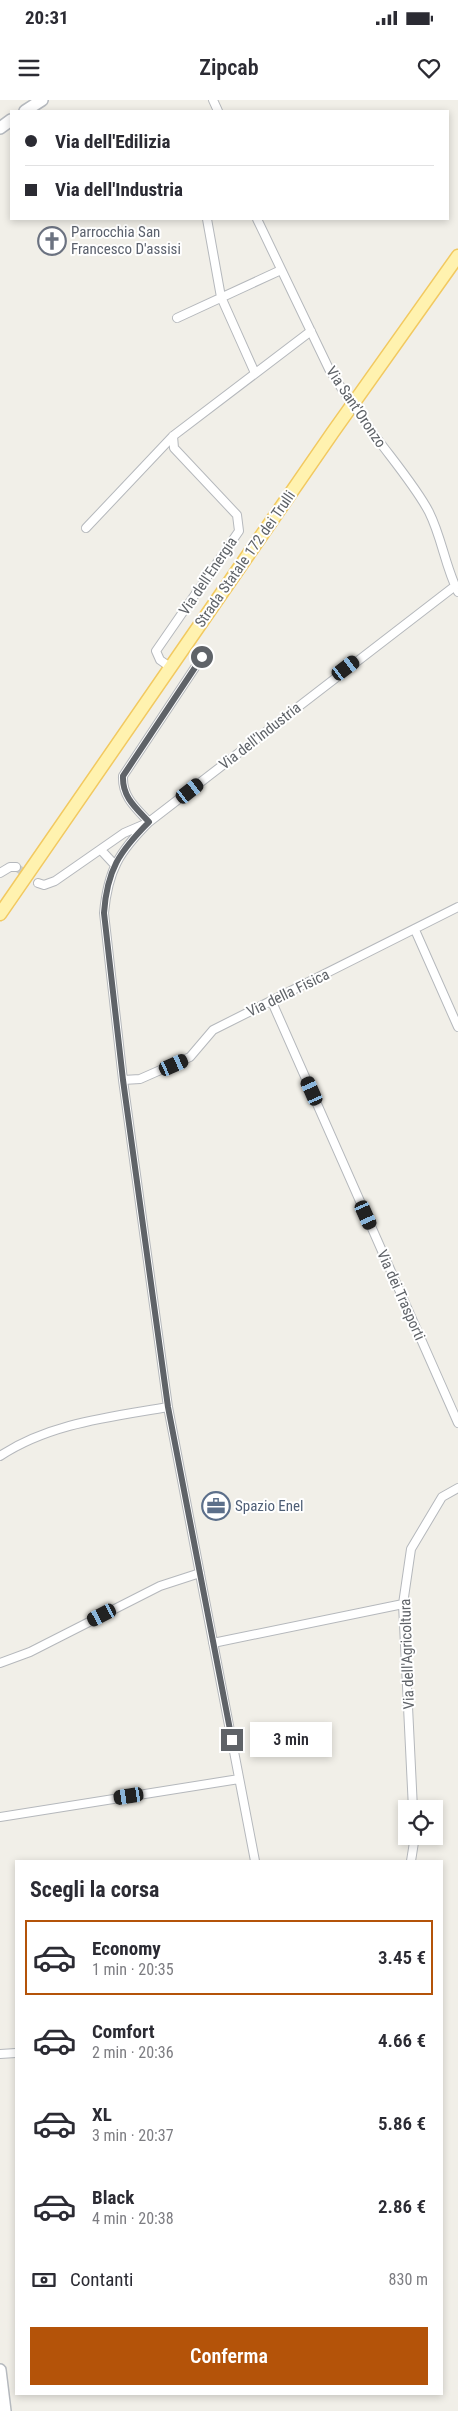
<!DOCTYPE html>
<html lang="it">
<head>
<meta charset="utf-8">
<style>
	body { margin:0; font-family:"Roboto Condensed",sans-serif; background:#f2f2f3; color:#2b2b33; height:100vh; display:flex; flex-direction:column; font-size:19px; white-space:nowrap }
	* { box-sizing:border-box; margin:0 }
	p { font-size:16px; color:#7c7c81 }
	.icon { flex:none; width:28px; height:28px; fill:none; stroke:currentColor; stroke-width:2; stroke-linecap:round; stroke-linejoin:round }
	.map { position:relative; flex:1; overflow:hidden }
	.panel { position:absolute; left:15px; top:1760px; width:428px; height:535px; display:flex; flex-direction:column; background:#fff; border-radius:0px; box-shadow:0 2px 8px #0003 }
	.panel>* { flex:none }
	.top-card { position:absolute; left:10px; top:10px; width:439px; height:110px; border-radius:0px; box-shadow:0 2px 8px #0003; display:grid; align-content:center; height:110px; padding:0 15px; background:#fff }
	.controls { position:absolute; left:398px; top:1700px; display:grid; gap:10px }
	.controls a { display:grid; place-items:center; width:45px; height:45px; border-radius:0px; background:#fff; box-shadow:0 2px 8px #0003; font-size:25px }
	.end { position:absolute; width:22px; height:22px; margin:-11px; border:6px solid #5f6368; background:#fff; box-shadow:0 0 0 2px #fff }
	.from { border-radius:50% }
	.bubble { position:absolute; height:35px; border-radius:0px; background:#fff; box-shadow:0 2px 8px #0003; font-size:16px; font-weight:600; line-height:35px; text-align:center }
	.car { position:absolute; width:15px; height:30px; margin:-15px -8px; border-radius:6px; box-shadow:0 0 4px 1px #0007; background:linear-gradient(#222 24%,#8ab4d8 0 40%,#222 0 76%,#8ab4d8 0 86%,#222 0) }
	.top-card b { display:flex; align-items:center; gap:18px; height:48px; font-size:19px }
	.top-card b+b { border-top:1px solid #e1e1e2 }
	.top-card i { width:12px; height:12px; background:#2b2b33 }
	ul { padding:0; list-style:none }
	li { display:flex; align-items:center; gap:15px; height:75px; margin:0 10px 8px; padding:0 5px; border:2px solid transparent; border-radius:0px }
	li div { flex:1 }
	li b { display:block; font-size:19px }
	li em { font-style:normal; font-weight:600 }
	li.on { border-color:#b45309 }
	li>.icon { width:45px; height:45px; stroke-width:1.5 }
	h2 { padding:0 15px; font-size:22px; line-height:60px }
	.pay { display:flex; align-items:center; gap:12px; height:55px; padding:0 15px; font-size:19px }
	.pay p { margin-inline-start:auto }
	.primary-button { display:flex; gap:10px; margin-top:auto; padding:10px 15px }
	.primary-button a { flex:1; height:58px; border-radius:0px; background:#b45309; color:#fff; font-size:20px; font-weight:600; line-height:58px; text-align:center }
	.status { display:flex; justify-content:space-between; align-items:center; height:35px; padding:0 25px; background:#fff; direction:ltr }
	.status svg { height:14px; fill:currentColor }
	header { display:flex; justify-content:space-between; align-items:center; height:65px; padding:0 15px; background:#fff; font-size:22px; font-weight:600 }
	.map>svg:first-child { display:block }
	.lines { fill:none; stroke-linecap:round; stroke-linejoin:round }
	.street-tunnel { stroke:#ccccc8; stroke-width:8; stroke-dasharray:8 4; stroke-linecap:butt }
	.street-casing { stroke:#b5b8bc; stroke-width:10 }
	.secondary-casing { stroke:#b6babf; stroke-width:14 }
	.primary-casing { stroke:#f2c960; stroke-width:15 }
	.street { stroke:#fff; stroke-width:8 }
	.secondary { stroke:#fff; stroke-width:11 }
	.primary { stroke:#fff2af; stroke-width:12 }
	.street-bridge-casing { stroke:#b5b8bc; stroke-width:10; stroke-linecap:butt }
	.street-bridge { stroke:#fff; stroke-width:8 }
	.route { stroke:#5f6368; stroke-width:6 }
	.labels { text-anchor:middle; stroke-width:4; stroke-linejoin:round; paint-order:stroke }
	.worship-label { font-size:15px; fill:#5b616d; stroke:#fff; text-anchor:start }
	.street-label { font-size:15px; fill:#5f6368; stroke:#fff }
	.service-label { font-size:15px; fill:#4e5e75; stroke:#fff; text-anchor:start }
</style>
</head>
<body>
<div class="status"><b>20:31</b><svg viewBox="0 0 49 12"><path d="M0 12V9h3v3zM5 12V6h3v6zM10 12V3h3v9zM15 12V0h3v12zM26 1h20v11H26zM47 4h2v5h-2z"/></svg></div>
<header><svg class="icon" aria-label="menu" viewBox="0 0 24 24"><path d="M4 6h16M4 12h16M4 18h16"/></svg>Zipcab<svg class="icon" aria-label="heart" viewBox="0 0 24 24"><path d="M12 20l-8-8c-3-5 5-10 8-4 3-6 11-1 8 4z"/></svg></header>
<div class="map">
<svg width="458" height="2311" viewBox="0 0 458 2311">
	<rect width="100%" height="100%" fill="#f1efe8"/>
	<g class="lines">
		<path class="street-tunnel" d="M 16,767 L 38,783"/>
		<defs>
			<path id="street" d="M 213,0 L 218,11
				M 207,119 L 221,197 L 255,273
				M 257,119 L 329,269 L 342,289
				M 177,218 L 281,170
				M 368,326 C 386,352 415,385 429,412 C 442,438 445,466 458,492
				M 86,428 L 173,336 L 311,231
				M 170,567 L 160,560 L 156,551 L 239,431 L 237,415 L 174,348 L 173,336
				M 149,722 C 136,708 122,697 123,676 L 202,557
				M 101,750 L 114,764
				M 0,773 L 10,767 L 16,767
				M 38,783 L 44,785 L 55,781 L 124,733 L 145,724
				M 415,830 L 458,927
				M 272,902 L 458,1323
				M 123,980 L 140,979 L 190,957 L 213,930 L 458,807
				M 0,1356 C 50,1323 111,1317 168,1307
				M 213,1543 L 403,1504
				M 0,1563 L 30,1552 L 160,1486 L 200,1473
				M 413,1709 L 403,1504 L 411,1449 L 442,1397 L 458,1388
				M 0,1717 L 239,1679
				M 255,1761 L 168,1307 L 123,980 L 104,813 C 108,770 119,752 149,722 L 455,486
				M 411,1761 L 415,1736
				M 0,1954 L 16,1953"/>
			<path id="secondary" d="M 25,11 L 42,0
				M 0,28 L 11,20
				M 0,2270 L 5,2311"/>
			<path id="primary" d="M 0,814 L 333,332 L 458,156"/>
		</defs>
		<use href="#street" class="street-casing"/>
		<use href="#secondary" class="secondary-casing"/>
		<use href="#primary" class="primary-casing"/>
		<use href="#street" class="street"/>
		<use href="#secondary" class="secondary"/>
		<use href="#primary" class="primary"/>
		<defs>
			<path id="street-bridge" d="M 342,289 L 368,326"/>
		</defs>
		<use href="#street-bridge" class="street-bridge-casing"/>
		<use href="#street-bridge" class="street-bridge"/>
	</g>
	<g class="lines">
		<path class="route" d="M 202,557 L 123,676 C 122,697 136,708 149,722 C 119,752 107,770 104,813 L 123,980 L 168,1307 L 232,1640"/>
	</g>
	<defs>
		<symbol id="church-ring" viewBox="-11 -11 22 22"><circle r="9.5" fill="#fff" stroke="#6b7280" stroke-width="1.5"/><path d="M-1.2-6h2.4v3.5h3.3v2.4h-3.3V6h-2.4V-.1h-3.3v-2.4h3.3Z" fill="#6b7280"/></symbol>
		<symbol id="office-ring" viewBox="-11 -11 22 22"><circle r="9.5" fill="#fff" stroke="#5c6f8a" stroke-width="1.5"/><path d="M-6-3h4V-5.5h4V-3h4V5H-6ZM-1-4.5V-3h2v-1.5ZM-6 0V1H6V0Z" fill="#5c6f8a"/></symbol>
	</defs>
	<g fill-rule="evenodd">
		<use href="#church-ring" x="36" y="125" width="32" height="32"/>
		<use href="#office-ring" x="200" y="1390" width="32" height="32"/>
	</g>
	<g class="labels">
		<g class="worship-label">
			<text x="71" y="137">Parrocchia San<tspan x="71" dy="17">Francesco D'assisi</tspan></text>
		</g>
		<g class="street-label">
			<text transform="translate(356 307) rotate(56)" y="5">Via Sant'Oronzo</text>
			<text transform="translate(245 459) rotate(-55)" y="5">Strada Statale 172 dei Trulli</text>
			<text transform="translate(208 476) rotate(-56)" y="5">Via dell'Energia</text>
			<text transform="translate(260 636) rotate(-38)" y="5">Via dell'Industria</text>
			<text transform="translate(288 893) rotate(-26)" y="5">Via della Fisica</text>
			<text transform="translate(401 1195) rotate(66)" y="5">Via dei Trasporti</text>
			<text transform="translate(407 1554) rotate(-92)" y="5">Via dell'Agricoltura</text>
		</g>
		<g class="service-label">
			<text x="235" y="1411">Spazio Enel</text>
		</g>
	</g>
</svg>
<div class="controls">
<a><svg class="icon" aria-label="locate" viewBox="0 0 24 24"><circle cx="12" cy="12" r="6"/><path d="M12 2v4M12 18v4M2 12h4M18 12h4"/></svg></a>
</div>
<i class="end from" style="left:202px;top:557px"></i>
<i class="end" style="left:232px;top:1640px"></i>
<div class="bubble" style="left:250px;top:1622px;width:82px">3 min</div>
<i class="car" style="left:346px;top:568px;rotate:53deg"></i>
<i class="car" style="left:190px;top:691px;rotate:52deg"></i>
<i class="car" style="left:174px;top:965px;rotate:66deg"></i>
<i class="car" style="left:312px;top:991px;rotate:336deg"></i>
<i class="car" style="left:366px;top:1115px;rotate:156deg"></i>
<i class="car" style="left:102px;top:1515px;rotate:243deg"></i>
<i class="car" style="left:129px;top:1696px;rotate:261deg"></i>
<div class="top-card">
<b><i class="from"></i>Via dell'Edilizia</b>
<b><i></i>Via dell'Industria</b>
</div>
<section class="panel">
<h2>Scegli la corsa</h2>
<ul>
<li class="on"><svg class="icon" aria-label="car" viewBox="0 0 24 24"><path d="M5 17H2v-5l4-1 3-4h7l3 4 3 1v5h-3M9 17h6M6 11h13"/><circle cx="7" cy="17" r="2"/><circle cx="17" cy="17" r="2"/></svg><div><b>Economy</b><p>1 min · 20:35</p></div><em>3.45 €</em></li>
<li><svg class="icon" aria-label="car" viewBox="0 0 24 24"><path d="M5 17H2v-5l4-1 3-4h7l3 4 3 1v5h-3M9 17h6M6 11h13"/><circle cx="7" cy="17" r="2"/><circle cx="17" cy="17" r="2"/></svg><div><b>Comfort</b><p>2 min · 20:36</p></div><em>4.66 €</em></li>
<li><svg class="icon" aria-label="car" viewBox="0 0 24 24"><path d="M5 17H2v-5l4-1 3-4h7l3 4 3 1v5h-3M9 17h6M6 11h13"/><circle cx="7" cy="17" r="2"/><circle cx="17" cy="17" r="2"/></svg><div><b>XL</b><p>3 min · 20:37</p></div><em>5.86 €</em></li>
<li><svg class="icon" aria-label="car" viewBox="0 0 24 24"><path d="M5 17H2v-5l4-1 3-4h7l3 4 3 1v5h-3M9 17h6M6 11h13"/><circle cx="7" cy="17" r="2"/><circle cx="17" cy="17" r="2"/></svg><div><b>Black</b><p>4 min · 20:38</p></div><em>2.86 €</em></li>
</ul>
<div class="pay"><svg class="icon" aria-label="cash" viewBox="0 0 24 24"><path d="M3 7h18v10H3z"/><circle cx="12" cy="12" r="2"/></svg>Contanti<p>830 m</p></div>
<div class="primary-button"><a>Conferma</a></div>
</section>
</div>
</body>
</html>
